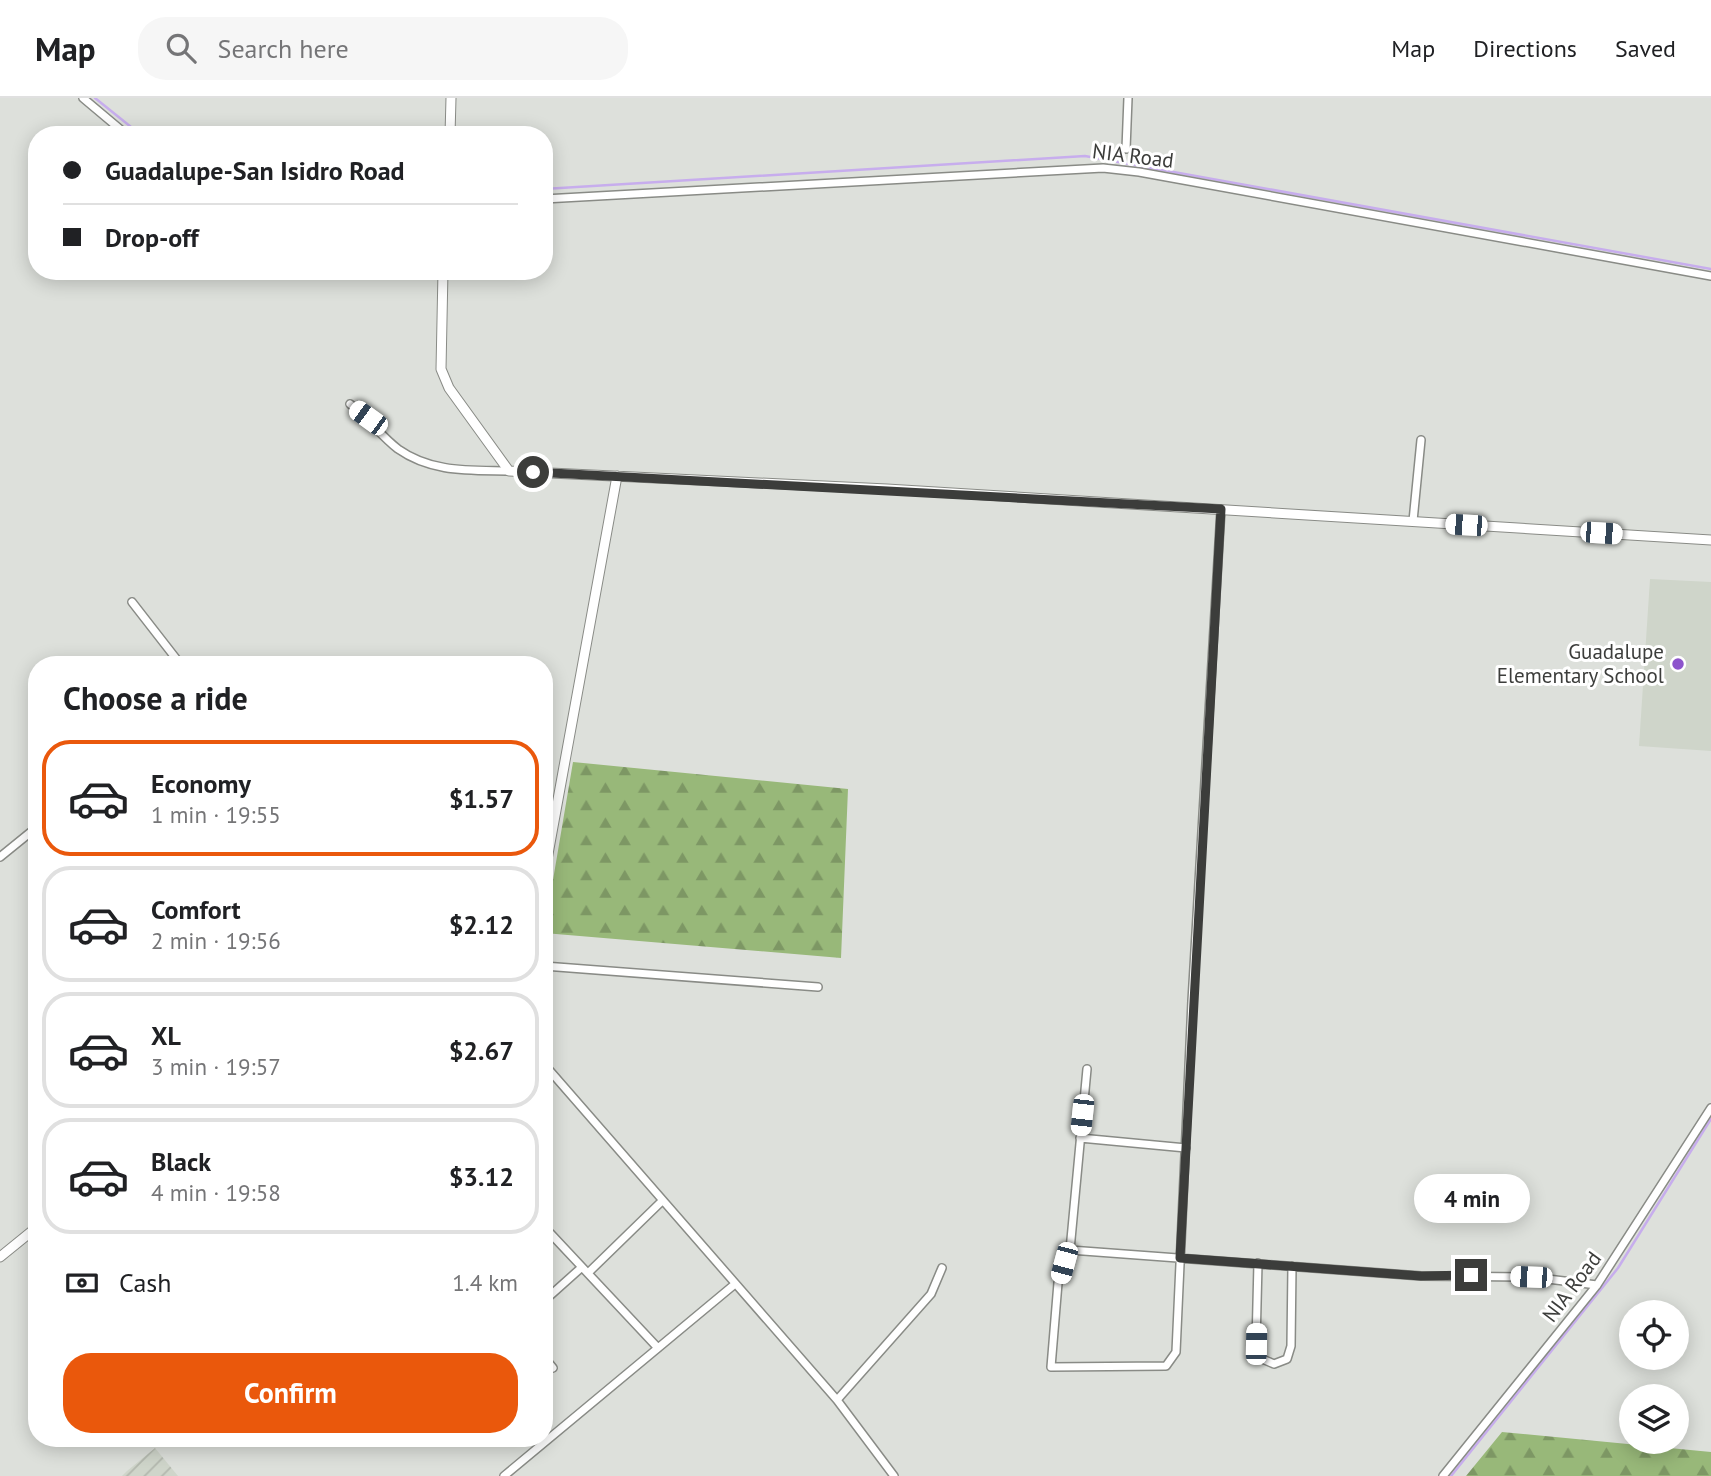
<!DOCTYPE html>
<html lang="en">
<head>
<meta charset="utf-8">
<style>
	body { margin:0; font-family:"PT Sans",sans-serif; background:#f6f6f6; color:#202124; height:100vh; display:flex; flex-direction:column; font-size:26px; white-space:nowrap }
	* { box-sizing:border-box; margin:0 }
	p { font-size:23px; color:#757577 }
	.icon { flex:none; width:38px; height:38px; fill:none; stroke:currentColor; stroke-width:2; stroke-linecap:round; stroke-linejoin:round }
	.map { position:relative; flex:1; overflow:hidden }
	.details { position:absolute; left:28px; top:558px; width:525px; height:791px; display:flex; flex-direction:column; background:#fff; border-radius:28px; box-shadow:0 4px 18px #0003 }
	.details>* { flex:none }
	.banner { position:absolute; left:28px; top:28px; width:525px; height:154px; border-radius:28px; box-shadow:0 4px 18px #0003; display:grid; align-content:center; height:154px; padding:0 35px; background:#fff }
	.fabs { position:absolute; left:1619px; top:1202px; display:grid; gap:14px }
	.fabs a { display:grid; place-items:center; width:70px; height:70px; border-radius:50%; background:#fff; box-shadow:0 4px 18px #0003; font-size:35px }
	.end { position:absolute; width:32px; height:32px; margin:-16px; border:9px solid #3c3d3b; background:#fff; box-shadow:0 0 0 4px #fff }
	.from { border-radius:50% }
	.bubble { position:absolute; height:49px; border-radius:24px; background:#fff; box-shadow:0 4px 18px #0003; font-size:23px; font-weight:700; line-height:49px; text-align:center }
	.car { position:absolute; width:21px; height:42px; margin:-21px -10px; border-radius:9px; box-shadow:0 0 5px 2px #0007; background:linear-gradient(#fff 24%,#345 0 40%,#fff 0 76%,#345 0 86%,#fff 0) }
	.banner b { display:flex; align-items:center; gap:24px; height:66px; font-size:26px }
	.banner b+b { border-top:2px solid #e0e0e0 }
	.banner i { width:18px; height:18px; background:#202124 }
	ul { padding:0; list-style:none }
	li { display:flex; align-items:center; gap:21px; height:116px; margin:0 14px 10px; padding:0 21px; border:4px solid #e0e0e0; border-radius:28px }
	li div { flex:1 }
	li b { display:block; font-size:26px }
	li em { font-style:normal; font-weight:700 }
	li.selected { border-color:#ea580c }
	li>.icon { width:63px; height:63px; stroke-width:1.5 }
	h2 { padding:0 35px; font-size:32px; line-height:84px }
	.pay { display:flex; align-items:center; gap:18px; height:77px; padding:0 35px; font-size:26px }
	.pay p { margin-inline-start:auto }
	.action { display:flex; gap:14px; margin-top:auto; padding:14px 35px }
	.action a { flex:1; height:80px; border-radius:28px; background:#ea580c; color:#fff; font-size:28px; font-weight:700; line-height:80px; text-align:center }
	header { display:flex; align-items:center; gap:42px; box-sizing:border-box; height:98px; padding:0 35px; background:#fff; border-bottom:2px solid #e0e0e0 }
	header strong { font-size:33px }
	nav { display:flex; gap:38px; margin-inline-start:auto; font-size:24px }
	.search { width:490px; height:63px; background:#f6f6f6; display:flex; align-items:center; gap:18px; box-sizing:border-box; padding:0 24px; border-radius:28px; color:#757577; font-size:26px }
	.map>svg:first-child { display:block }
	.built { fill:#cfd5ca }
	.industrial { fill:url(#industrial-furrows) }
	.forest { fill:url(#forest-firs) }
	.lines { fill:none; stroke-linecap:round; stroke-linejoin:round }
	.stream { stroke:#c7aded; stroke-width:2.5 }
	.minor-casing { stroke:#898b86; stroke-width:10 }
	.tertiary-casing { stroke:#898b86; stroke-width:11 }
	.minor { stroke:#fff; stroke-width:7 }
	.tertiary { stroke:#fff; stroke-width:9 }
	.route { stroke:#3c3d3b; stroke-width:9 }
	.poi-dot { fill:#8d54cc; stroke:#fff; stroke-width:2.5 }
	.labels { text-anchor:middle; stroke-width:6; stroke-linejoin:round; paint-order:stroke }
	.street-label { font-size:21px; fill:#3c3d3b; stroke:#fff }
	.poi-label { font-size:21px; fill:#3c3d3b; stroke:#fff; text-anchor:end }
</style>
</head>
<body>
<header>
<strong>Map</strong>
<div class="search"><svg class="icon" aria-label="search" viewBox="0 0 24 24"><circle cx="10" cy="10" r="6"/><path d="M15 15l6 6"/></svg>Search here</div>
<nav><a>Map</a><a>Directions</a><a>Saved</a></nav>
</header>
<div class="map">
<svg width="1711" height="1378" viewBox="0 0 1711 1378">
	<defs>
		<pattern id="industrial-furrows" width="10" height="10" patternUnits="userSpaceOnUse" patternTransform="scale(1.75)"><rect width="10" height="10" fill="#cfd5ca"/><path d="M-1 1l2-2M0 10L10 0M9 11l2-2" fill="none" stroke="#b3b8ae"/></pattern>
		<pattern id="forest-firs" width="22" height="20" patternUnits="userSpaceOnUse" patternTransform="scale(1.75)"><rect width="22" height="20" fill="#98b879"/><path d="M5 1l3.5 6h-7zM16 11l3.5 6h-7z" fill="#7d9764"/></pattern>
	</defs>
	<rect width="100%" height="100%" fill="#dde0db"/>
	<path class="built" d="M 1650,481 L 1711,484 L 1711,653 L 1639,648 Z"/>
	<path class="industrial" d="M 155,1350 L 178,1378 L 122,1378 L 127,1373 Z"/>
	<path class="forest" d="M 573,664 L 848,691 L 841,860 L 544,835 Z
		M 1502,1334 L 1711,1354 L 1711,1378 L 1466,1378 Z"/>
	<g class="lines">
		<path class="stream" d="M 95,0 L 141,37
			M 544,91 L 1085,58 L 1711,171
			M 1451,1378 L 1618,1170 L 1711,1021"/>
		<defs>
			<path id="minor" d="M 83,0 L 127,37
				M 1126,51 L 1128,0
				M 544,101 L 1103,70 L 1139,74 L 1711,178
				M 350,306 C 368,320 382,339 398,351 C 432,375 470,372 509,373
				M 1413,423 L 1421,342
				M 132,504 L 181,567
				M 0,759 L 37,729
				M 544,868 L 818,889
				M 544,966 L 837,1302 L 894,1378
				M 1087,971 L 1070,1152 L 1058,1185 L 1051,1269 L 1166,1268 L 1176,1254 L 1192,903 L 1221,411
				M 1080,1040 L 1186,1050
				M 550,1135 L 658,1250
				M 1070,1152 L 1421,1178 L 1531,1179 L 1597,1187
				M 1258,1165 L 1256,1246 L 1260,1260 L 1274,1266 L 1287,1261 L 1291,1248 L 1292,1168
				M 588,1175 L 662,1103
				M 544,1203 L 582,1169
				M 544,1259 L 553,1270
				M 837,1302 L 931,1196 L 942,1170
				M 504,1378 L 735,1186
				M 1443,1378 L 1597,1187 L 1711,1010"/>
			<path id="tertiary" d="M 450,37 L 451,0
				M 443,173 L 441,271 L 449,290 L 509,373 L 887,391 L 1711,442
				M 544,778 L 617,378
				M 0,1159 L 37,1129"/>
		</defs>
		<use href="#minor" class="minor-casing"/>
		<use href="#tertiary" class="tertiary-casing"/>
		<use href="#minor" class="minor"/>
		<use href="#tertiary" class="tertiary"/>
	</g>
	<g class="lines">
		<path class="route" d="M 533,374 L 1221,411 L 1180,1160 L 1421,1178 L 1471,1177"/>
	</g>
	<circle class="poi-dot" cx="1678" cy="566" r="7"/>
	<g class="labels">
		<g class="street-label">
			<text transform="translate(1133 58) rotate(7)" y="7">NIA Road</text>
			<text transform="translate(1572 1189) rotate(-53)" y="7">NIA Road</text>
		</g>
		<g class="poi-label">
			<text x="1664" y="561">Guadalupe<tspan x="1664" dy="24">Elementary School</tspan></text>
		</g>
	</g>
</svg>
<div class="fabs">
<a><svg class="icon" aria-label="locate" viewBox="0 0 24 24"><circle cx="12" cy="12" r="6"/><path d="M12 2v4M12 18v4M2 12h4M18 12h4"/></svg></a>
<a><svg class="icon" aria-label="layers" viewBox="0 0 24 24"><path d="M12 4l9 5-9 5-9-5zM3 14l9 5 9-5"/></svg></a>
</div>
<i class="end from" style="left:533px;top:374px"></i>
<i class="end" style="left:1471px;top:1177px"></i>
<div class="bubble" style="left:1414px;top:1076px;width:116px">4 min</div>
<i class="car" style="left:368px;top:320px;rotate:306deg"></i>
<i class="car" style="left:1466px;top:427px;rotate:273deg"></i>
<i class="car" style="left:1601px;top:435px;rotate:94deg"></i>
<i class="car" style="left:1082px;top:1017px;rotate:186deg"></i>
<i class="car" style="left:1064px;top:1165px;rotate:195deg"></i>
<i class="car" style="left:1531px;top:1179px;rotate:272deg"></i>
<i class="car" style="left:1256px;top:1246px;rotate:1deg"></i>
<div class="banner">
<b><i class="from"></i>Guadalupe-San Isidro Road</b>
<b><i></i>Drop-off</b>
</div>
<section class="details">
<h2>Choose a ride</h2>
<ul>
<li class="selected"><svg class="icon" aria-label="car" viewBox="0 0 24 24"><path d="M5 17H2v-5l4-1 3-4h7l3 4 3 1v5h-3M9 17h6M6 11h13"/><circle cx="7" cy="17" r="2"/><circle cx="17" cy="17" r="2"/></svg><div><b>Economy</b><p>1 min · 19:55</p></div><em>$1.57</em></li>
<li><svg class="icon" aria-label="car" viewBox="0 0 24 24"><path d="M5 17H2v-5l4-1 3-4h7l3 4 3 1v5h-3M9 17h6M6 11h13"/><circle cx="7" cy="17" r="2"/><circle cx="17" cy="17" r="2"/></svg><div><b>Comfort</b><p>2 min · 19:56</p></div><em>$2.12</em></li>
<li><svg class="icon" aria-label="car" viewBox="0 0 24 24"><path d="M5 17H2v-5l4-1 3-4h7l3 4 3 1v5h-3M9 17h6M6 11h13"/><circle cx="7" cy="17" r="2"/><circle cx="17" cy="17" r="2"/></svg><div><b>XL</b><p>3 min · 19:57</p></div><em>$2.67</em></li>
<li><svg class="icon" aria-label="car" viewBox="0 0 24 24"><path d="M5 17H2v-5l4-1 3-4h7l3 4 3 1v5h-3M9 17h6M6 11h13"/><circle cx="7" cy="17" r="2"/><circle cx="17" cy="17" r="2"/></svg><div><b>Black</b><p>4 min · 19:58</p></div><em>$3.12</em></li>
</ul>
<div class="pay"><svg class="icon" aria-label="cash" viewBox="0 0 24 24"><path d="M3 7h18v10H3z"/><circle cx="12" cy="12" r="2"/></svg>Cash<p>1.4 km</p></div>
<div class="action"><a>Confirm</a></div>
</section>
</div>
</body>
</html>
